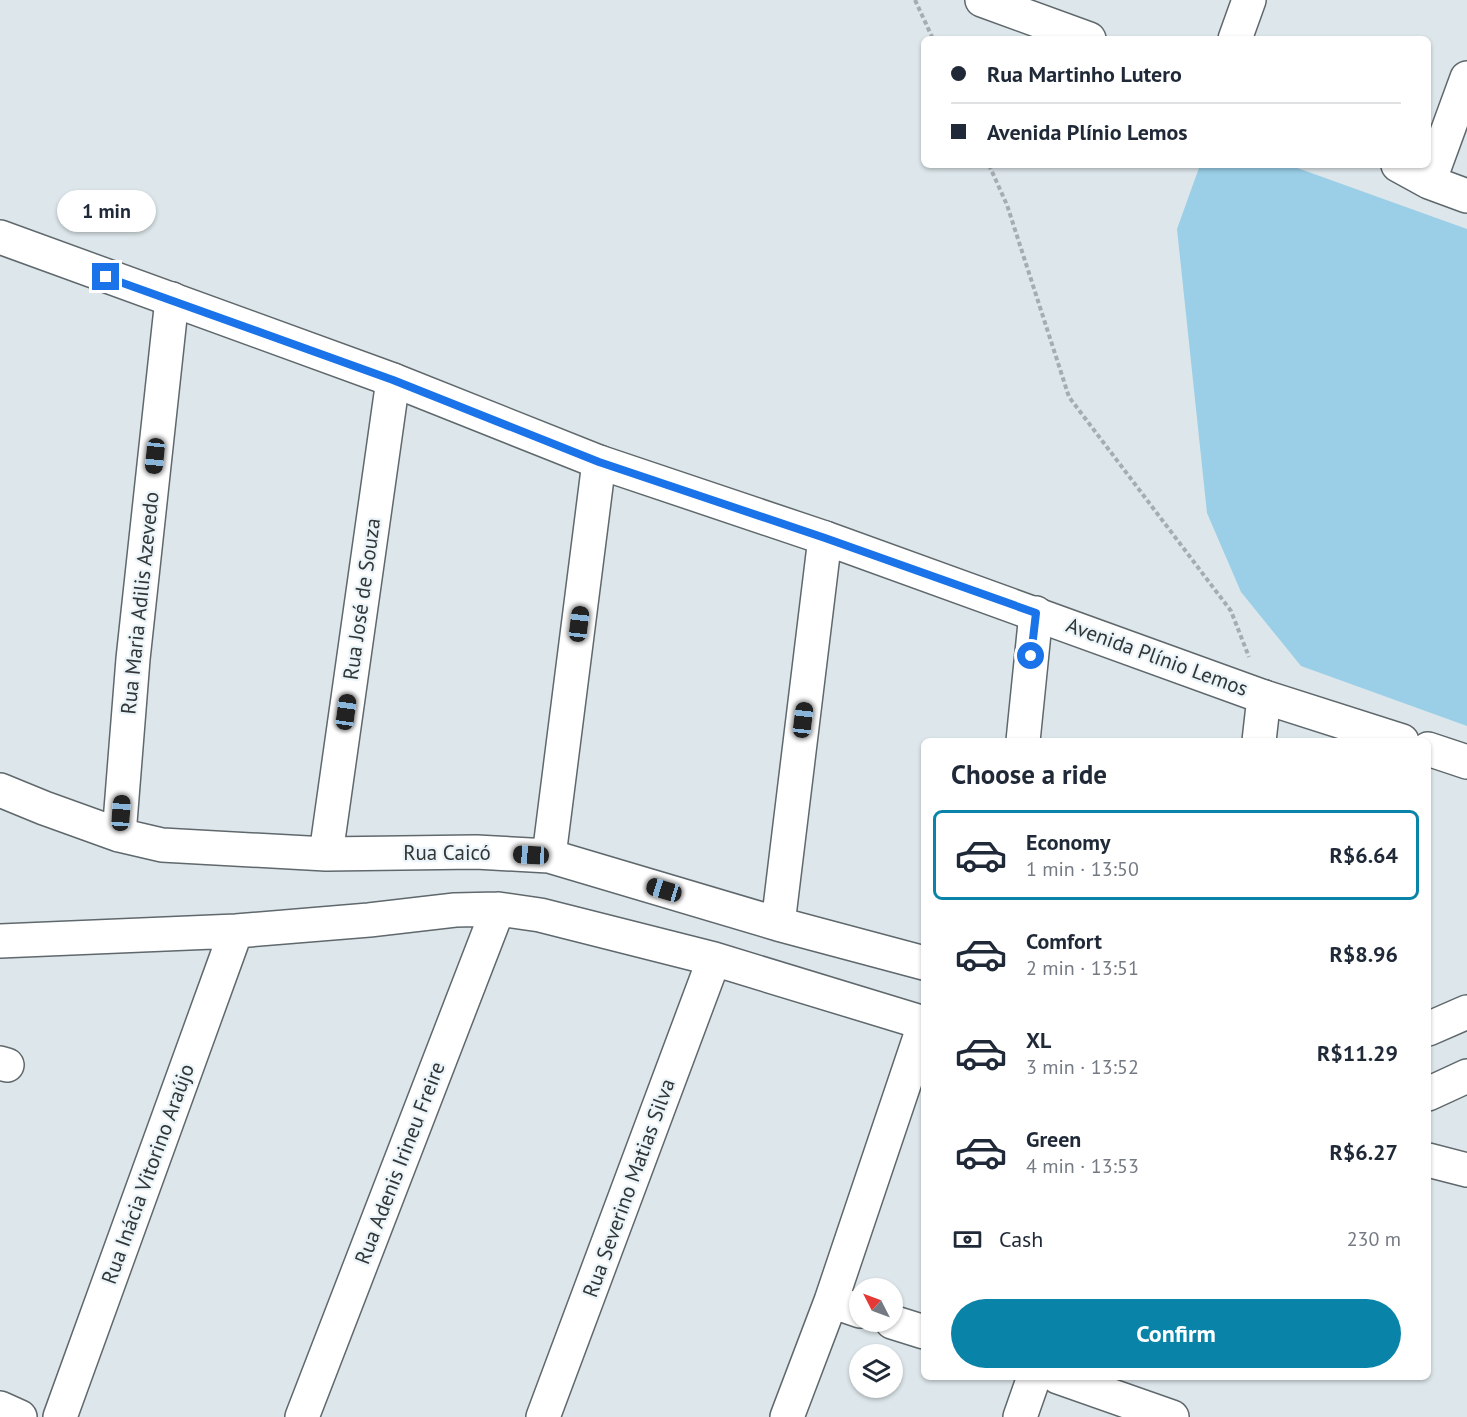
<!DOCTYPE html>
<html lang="en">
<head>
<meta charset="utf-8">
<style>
	body { margin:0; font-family:"PT Sans",sans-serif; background:#f2f2f3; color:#1f2937; height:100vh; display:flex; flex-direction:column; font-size:22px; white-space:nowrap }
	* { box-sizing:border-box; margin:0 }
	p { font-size:20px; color:#747a83 }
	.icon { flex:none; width:33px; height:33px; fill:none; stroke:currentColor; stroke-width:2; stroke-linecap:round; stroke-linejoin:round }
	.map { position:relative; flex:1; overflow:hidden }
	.panel { position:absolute; left:921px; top:738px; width:510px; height:642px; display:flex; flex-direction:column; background:#fff; border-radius:9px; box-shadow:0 2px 4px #0004 }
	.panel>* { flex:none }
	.guide { position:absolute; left:921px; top:36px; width:510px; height:132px; border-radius:9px; box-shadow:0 2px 4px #0004; display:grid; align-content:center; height:132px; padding:0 30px; background:#fff }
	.needle { width:39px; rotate:312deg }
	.fabs { position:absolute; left:849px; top:1278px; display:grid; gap:12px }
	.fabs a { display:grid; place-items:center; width:54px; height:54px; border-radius:50%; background:#fff; box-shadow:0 2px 4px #0004; font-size:30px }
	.end { position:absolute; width:27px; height:27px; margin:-14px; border:8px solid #1a73e8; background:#fff; box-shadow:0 0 0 3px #fff }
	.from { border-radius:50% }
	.bubble { position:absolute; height:42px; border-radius:21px; background:#fff; box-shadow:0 2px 4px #0004; font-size:20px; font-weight:700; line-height:42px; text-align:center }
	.car { position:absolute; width:18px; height:36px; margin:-18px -9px; border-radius:8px; box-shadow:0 0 4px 2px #0007; background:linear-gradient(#222 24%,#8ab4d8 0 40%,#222 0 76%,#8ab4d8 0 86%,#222 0) }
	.guide b { display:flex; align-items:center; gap:21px; height:57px; font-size:22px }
	.guide b+b { border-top:2px solid #e0e1e3 }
	.guide i { width:15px; height:15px; background:#1f2937 }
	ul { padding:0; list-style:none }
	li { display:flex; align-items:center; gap:18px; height:90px; margin:0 12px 9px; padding:0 18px; border:3px solid transparent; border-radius:9px }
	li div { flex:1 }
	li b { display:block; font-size:22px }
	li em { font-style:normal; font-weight:700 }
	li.on { border-color:#0a83a8 }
	li>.icon { width:54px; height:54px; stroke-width:1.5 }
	h2 { padding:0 30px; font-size:27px; line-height:72px }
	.pay { display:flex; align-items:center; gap:15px; height:66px; padding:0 30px; font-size:22px }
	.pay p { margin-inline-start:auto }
	.button { display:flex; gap:12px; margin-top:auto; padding:12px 30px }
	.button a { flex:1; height:69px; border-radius:36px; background:#0a83a8; color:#fff; font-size:24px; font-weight:700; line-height:69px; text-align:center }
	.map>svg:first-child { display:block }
	.green { fill:#9acfe7 }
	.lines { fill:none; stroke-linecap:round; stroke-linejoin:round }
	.minor-casing { stroke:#5f686c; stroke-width:36 }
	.secondary-casing { stroke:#5f686c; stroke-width:36 }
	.path { stroke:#a5adb0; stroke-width:4; stroke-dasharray:4.5 3; stroke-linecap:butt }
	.minor { stroke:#fff; stroke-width:33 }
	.secondary { stroke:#fff; stroke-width:33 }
	.route { stroke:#1a73e8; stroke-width:8 }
	.labels { text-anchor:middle; stroke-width:4.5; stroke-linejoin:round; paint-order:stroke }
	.street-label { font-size:21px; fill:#323637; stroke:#eaf4f9 }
</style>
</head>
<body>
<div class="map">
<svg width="1467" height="1417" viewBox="0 0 1467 1417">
	<rect width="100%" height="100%" fill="#dde7eb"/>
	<path class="green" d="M 1200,165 L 1289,165 L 1467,229 L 1467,726 L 1301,666 L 1241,592 L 1207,513 L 1177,229 Z"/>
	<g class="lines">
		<defs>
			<path id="minor" d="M 982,0 L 1089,39
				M 1235,39 L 1249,0
				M 1467,78 L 1429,182 L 1467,196
				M 1398,165 L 1429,182
				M 1023,741 L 1036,613
				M 1259,741 L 1264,697
				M 0,790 L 44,808 L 119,835 L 162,845 L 326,854 L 476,852 L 549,856 L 778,924 L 924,963
				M 119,835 L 133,659 L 172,299
				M 326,854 L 393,380
				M 549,856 L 599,462
				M 778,924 L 825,538
				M 0,941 L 236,931 L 369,920 L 455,910 L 498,909 L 540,915 L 714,959 L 924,1023
				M 1428,1029 L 1467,1012
				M 0,1063 L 7,1065
				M 1428,1094 L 1467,1076
				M 1428,1160 L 1467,1170
				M 831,1301 L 860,1311
				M 892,1322 L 924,1332
				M 1058,1377 L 1172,1417
				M 0,1408 L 20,1417
				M 60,1417 L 236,931
				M 302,1417 L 498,909
				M 543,1417 L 714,959
				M 787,1417 L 831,1301 L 924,1025
				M 1020,1417 L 1034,1377"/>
			<path id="secondary" d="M 0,237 L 393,380 L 599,462 L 825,538 L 1264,697 L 1402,741
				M 1428,749 L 1467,762"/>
		</defs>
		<use href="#minor" class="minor-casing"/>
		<use href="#secondary" class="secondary-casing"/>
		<path class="path" d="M 915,0 L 933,39
			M 989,165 L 1007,205 L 1069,397 L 1231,611 L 1249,657"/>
		<use href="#minor" class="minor"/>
		<use href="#secondary" class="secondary"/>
	</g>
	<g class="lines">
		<path class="route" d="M 106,277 L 393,380 L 599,462 L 825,538 L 1036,613 L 1031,656"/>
	</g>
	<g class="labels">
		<g class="street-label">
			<text transform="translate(362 599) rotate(-82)" y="7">Rua José de Souza</text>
			<text transform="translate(140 603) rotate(-84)" y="7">Rua Maria Adilis Azevedo</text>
			<text transform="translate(1157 657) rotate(20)" y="7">Avenida Plínio Lemos</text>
			<text x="447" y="860">Rua Caicó</text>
			<text transform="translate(400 1163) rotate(-69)" y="7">Rua Adenis Irineu Freire</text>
			<text transform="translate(148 1174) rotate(-70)" y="7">Rua Inácia Vitorino Araújo</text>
			<text transform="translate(629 1188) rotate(-70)" y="7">Rua Severino Matias Silva</text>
		</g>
	</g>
</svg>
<div class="fabs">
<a><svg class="needle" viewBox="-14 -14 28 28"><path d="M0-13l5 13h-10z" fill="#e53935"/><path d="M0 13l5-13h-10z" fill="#747a83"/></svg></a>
<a><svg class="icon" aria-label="layers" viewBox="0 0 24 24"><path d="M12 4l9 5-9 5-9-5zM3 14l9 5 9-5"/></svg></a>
</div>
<i class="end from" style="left:1031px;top:656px"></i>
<i class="end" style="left:106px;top:277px"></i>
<div class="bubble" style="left:57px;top:190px;width:99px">1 min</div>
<i class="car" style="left:155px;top:456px;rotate:186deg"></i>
<i class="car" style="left:579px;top:624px;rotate:7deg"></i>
<i class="car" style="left:346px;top:712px;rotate:8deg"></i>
<i class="car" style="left:803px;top:720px;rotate:7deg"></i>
<i class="car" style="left:121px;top:813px;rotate:4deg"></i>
<i class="car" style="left:531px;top:855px;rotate:273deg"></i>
<i class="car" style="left:664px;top:890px;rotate:287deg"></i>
<div class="guide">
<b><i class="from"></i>Rua Martinho Lutero</b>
<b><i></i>Avenida Plínio Lemos</b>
</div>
<section class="panel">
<h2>Choose a ride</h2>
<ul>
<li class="on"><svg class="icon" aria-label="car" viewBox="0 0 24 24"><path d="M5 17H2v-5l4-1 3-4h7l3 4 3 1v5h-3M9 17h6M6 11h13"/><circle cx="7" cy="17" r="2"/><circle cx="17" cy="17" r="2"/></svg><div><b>Economy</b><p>1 min · 13:50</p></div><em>R$6.64</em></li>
<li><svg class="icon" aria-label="car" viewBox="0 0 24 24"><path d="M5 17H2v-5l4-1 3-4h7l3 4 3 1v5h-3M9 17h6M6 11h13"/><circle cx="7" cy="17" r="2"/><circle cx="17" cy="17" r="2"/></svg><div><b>Comfort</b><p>2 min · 13:51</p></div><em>R$8.96</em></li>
<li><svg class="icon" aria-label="car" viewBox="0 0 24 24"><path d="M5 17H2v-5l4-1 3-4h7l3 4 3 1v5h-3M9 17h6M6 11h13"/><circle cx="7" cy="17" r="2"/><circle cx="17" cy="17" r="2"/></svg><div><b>XL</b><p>3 min · 13:52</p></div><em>R$11.29</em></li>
<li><svg class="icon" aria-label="car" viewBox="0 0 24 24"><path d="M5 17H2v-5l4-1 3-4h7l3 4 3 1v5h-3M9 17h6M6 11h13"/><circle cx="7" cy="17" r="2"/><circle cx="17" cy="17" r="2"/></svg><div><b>Green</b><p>4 min · 13:53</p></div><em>R$6.27</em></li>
</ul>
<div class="pay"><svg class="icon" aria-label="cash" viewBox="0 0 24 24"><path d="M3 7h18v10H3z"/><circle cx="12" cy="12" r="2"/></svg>Cash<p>230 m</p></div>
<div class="button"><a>Confirm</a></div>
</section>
</div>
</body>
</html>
